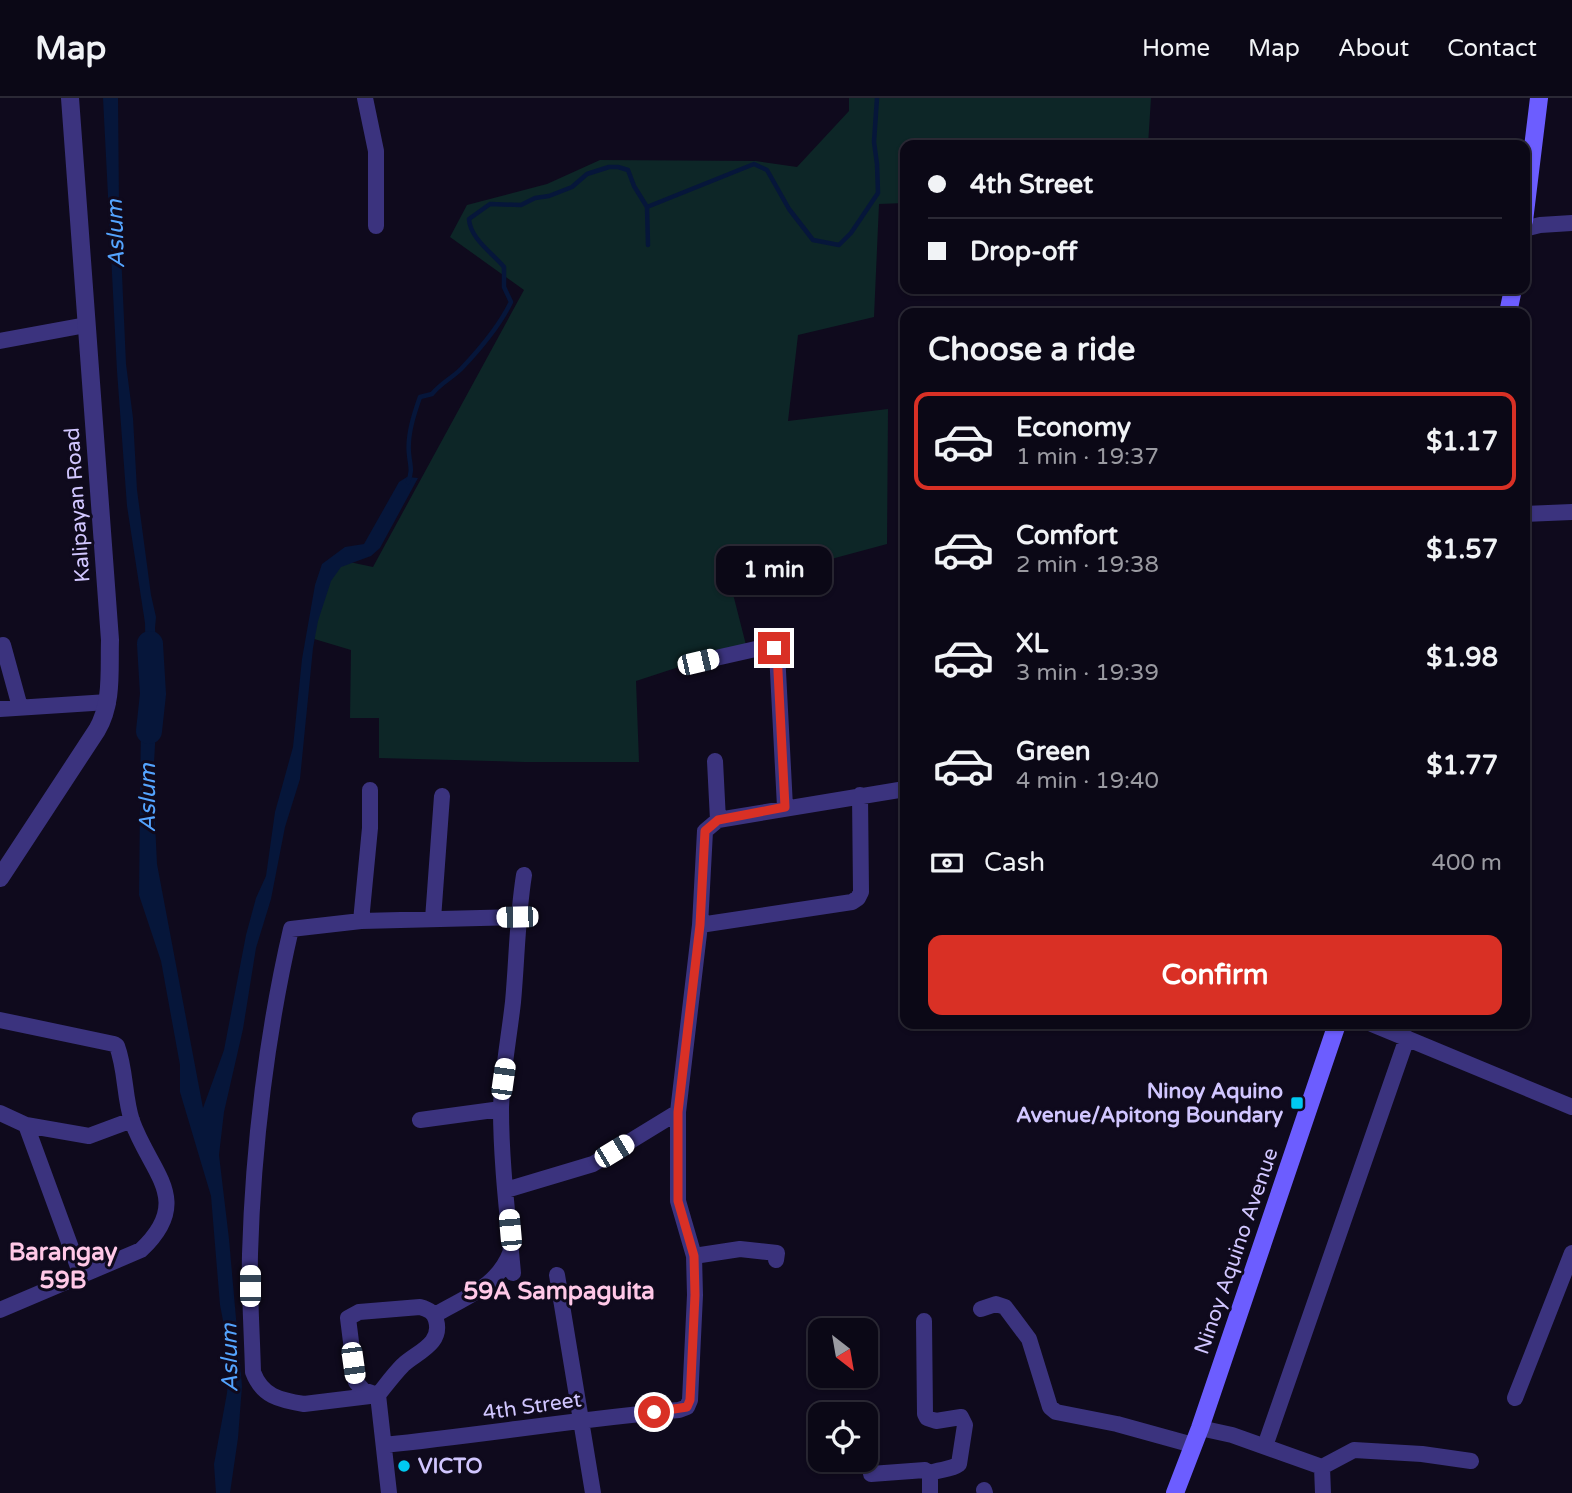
<!DOCTYPE html>
<html lang="en">
<head>
<meta charset="utf-8">
<style>
	body { margin:0; font-family:"Varela Round",sans-serif; background:#191623; color:#f1f3f6; height:100vh; display:flex; flex-direction:column; font-size:26px; white-space:nowrap }
	* { box-sizing:border-box; margin:0 }
	p { font-size:23px; color:#9a9aa1 }
	.icon { flex:none; width:38px; height:38px; fill:none; stroke:currentColor; stroke-width:2; stroke-linecap:round; stroke-linejoin:round }
	.map { position:relative; flex:1; overflow:hidden }
	.side { position:absolute; left:900px; top:210px; width:630px; height:721px; display:flex; flex-direction:column; background:#0b0816; border-radius:14px; box-shadow:0 2px 5px #0004,0 0 0 2px #2b2935 }
	.side>* { flex:none }
	.top-card { position:absolute; left:900px; top:42px; width:630px; height:154px; border-radius:14px; box-shadow:0 2px 5px #0004,0 0 0 2px #2b2935; display:grid; align-content:center; height:154px; padding:0 28px; background:#0b0816 }
	.needle { width:46px; rotate:149deg }
	.buttons { position:absolute; left:808px; top:1220px; display:grid; gap:14px }
	.buttons a { display:grid; place-items:center; width:70px; height:70px; border-radius:14px; background:#0b0816; box-shadow:0 2px 5px #0004,0 0 0 2px #2b2935; font-size:35px }
	.end { position:absolute; width:32px; height:32px; margin:-16px; border:9px solid #d93025; background:#fff; box-shadow:0 0 0 4px #fff }
	.from { border-radius:50% }
	.bubble { position:absolute; height:49px; border-radius:14px; background:#0b0816; box-shadow:0 2px 5px #0004,0 0 0 2px #2b2935; font-size:23px; font-weight:800; line-height:49px; text-align:center }
	.car { position:absolute; width:21px; height:42px; margin:-21px -10px; border-radius:9px; box-shadow:0 0 5px 2px #0007; background:linear-gradient(#fff 24%,#345 0 40%,#fff 0 76%,#345 0 86%,#fff 0) }
	.top-card b { display:flex; align-items:center; gap:24px; height:66px; font-size:26px }
	.top-card b+b { border-top:2px solid #2b2935 }
	.top-card i { width:18px; height:18px; background:#f1f3f6 }
	ul { padding:0; list-style:none }
	li { display:flex; align-items:center; gap:21px; height:98px; margin:0 14px 10px; padding:0 14px; border:4px solid transparent; border-radius:14px }
	li div { flex:1 }
	li b { display:block; font-size:26px }
	li em { font-style:normal; font-weight:800 }
	li.current { border-color:#d93025 }
	li>.icon { width:63px; height:63px; stroke-width:1.5 }
	h2 { padding:0 28px; font-size:32px; line-height:84px }
	.pay { display:flex; align-items:center; gap:18px; height:77px; padding:0 28px; font-size:26px }
	.pay p { margin-inline-start:auto }
	.primary-button { display:flex; gap:14px; margin-top:auto; padding:14px 28px }
	.primary-button a { flex:1; height:80px; border-radius:14px; background:#d93025; color:#fff; font-size:28px; font-weight:800; line-height:80px; text-align:center }
	header { display:flex; align-items:center; gap:42px; box-sizing:border-box; height:98px; padding:0 35px; background:#0b0816; border-bottom:2px solid #2b2935 }
	header strong { font-size:33px }
	nav { display:flex; gap:38px; margin-inline-start:auto; font-size:24px }
	.map>svg:first-child { display:block }
	.green { fill:#0d2627 }
	.water { fill:#06163a }
	.lines { fill:none; stroke-linecap:round; stroke-linejoin:round }
	.stream { stroke:#06163a; stroke-width:4.5 }
	.river { stroke:#06163a; stroke-width:26 }
	.minor { stroke:#3b337e; stroke-width:16 }
	.tertiary { stroke:#3b337e; stroke-width:18 }
	.secondary { stroke:#6c5dff; stroke-width:18 }
	.route { stroke:#d93025; stroke-width:9 }
	.poi-dot { fill:#00c9f1; stroke:#0f0a1d; stroke-width:2.5 }
	.labels { text-anchor:middle; stroke-width:6; stroke-linejoin:round; paint-order:stroke }
	.street-label { font-size:21px; fill:#d1c6ff; stroke:#0f0a1d }
	.poi-label { font-size:21px; font-weight:bold; fill:#d1c6ff; stroke:#0f0a1d; text-anchor:end }
	.water-label { font-size:23px; font-style:italic; fill:#54a4ff; stroke:#0f0a1d }
	.quarter-label { font-size:24px; font-weight:bold; fill:#ffc8e7; stroke:#0f0a1d }
</style>
</head>
<body>
<header>
<strong>Map</strong>
<nav><a>Home</a><a>Map</a><a>About</a><a>Contact</a></nav>
</header>
<div class="map">
<svg width="1572" height="1395" viewBox="0 0 1572 1395">
	<rect width="100%" height="100%" fill="#0f0a1d"/>
	<path class="green" d="M 849,0 L 1151,0 L 1148,47 L 905,47 L 905,105 L 879,106 L 874,219 L 798,237 L 788,323 L 888,311 L 887,446 L 783,474 L 733,496 L 746,547 L 636,583 L 639,664 L 525,664 L 379,660 L 379,620 L 350,620 L 351,552 L 311,540 L 335,461 L 373,469 L 524,192 L 450,139 L 467,107 L 547,86 L 600,62 L 756,63 L 797,69 L 849,13 Z"/>
	<path class="water" d="M 103,0 L 118,0 L 119,109 L 126,266 L 133,320 L 137,392 L 151,497 L 156,519 L 155,530 L 158,578 L 146,584 L 145,525 L 127,408 L 117,273 Z
		M 407,379 L 418,380 L 380,450 L 371,458 L 341,469 L 331,483 L 318,523 L 313,550 L 300,681 L 285,729 L 271,801 L 256,850 L 243,931 L 224,1014 L 219,1057 L 229,1141 L 242,1288 L 238,1340 L 230,1395 L 216,1395 L 214,1366 L 227,1295 L 229,1269 L 226,1238 L 220,1207 L 211,1098 L 180,994 L 180,967 L 161,863 L 139,797 L 141,621 L 146,600 L 158,594 L 153,683 L 157,766 L 203,1010 L 224,952 L 246,837 L 256,800 L 266,778 L 275,714 L 293,649 L 302,561 L 315,487 L 322,466 L 345,449 L 364,446 L 399,384 Z"/>
	<g class="lines">
		<path class="stream" d="M 647,109 L 648,147
			M 408,384 C 413,371 410,368 409,356 C 407,337 414,316 420,299 L 432,296 C 441,285 452,280 461,271 C 481,250 499,229 511,204 L 504,189 L 504,169 C 491,154 470,140 469,121 L 490,106 L 521,107 L 535,100 L 549,98 L 572,89 L 587,76 L 609,69 L 618,69 L 628,72 L 634,88 L 647,109 L 754,66 L 767,72 L 789,111 L 813,142 L 839,147 L 851,135 L 878,95 L 877,66 L 874,44 L 877,0"/>
		<path class="river" d="M 149,633 L 153,596 L 150,546"/>
		<path class="minor" d="M 365,0 L 376,53 L 376,128
			M 1524,131 L 1540,127 L 1572,125
			M 0,243 L 86,227
			M 1524,416 L 1572,414
			M 3,547 L 20,609
			M 698,564 L 769,548 L 777,554 L 785,709
			M 0,611 L 108,604
			M 715,663 L 718,722
			M 433,821 L 442,698
			M 361,823 L 370,730 L 370,692
			M 700,827 L 852,804 L 858,800 L 861,794 L 860,697
			M 0,922 L 114,946 L 117,948 C 126,972 124,999 132,1023 C 151,1076 194,1102 141,1152 L 0,1212
			M 1372,926 L 1572,1009
			M 0,1015 L 26,1027 L 89,1038 L 132,1022
			M 420,1022 L 501,1011
			M 26,1027 L 81,1177
			M 506,1092 L 593,1066 L 678,1014
			M 694,1158 L 740,1151 L 777,1155 L 776,1162
			M 513,1175 C 508,1120 501,1065 501,1010 C 502,975 509,940 513,904 C 517,861 517,821 524,777
			M 557,1177 L 593,1395
			M 981,1211 L 996,1206 L 1005,1209 L 1029,1241 L 1050,1309 L 1056,1314 L 1117,1326 L 1193,1347
			M 435,1217 C 465,1199 498,1189 511,1153
			M 924,1223 L 925,1316 L 927,1320 L 936,1323 L 961,1319 L 965,1327 L 959,1366 C 951,1372 940,1371 930,1375
			M 378,1297 L 363,1292 L 356,1284 L 348,1220 L 359,1214 L 420,1209 C 428,1211 434,1214 436,1222 C 443,1246 417,1254 403,1267 C 394,1276 386,1287 378,1297 L 304,1306 C 279,1302 262,1298 253,1274 C 252,1234 249,1195 250,1156 C 253,1050 267,934 291,831 L 361,823 L 517,819
			M 378,1297 L 389,1395
			M 1515,1300 L 1572,1155
			M 1200,1330 L 1232,1337 L 1322,1369 L 1354,1352 L 1422,1356 L 1471,1363
			M 384,1347 C 482,1337 580,1321 679,1312 L 687,1309 L 690,1302 L 695,1197 L 694,1158 L 678,1103 L 678,1014 L 700,827 L 705,733 L 718,722 L 905,691
			M 1265,1348 L 1407,940
			M 1322,1369 L 1323,1395
			M 871,1376 L 925,1372 L 930,1375 L 930,1395
			M 984,1392 L 985,1395"/>
		<path class="tertiary" d="M 0,780 L 97,632 C 113,605 109,572 110,542 L 70,0"/>
		<path class="secondary" d="M 1524,123 L 1539,0
			M 1508,215 L 1513,191
			M 1175,1395 L 1200,1330 L 1337,926"/>
	</g>
	<g class="lines">
		<path class="route" d="M 654,1314 L 687,1309 L 690,1302 L 695,1197 L 694,1158 L 678,1103 L 678,1014 L 700,827 L 705,733 L 718,722 L 785,709 L 777,554 L 774,550"/>
	</g>
	<g class="poi-dot">
		<rect x="1290" y="998" width="14" height="14" rx="3.5"/>
		<circle cx="404" cy="1368" r="7"/>
	</g>
	<g class="labels">
		<g class="street-label">
			<text transform="translate(77 407) rotate(-94)" y="7">Kalipayan Road</text>
			<text transform="translate(1236 1153) rotate(-71)" y="7">Ninoy Aquino Avenue</text>
			<text transform="translate(532 1308) rotate(-8)" y="7">4th Street</text>
		</g>
		<g class="poi-label">
			<text x="1283" y="1000">Ninoy Aquino<tspan x="1283" dy="24">Avenue/Apitong Boundary</tspan></text>
			<text x="418" y="1375" text-anchor="start">VICTO</text>
		</g>
		<g class="water-label">
			<text transform="translate(115 136) rotate(-92)" y="8">Aslum</text>
			<text transform="translate(147 700) rotate(-90)" y="8">Aslum</text>
			<text transform="translate(229 1260) rotate(-91)" y="8">Aslum</text>
		</g>
		<g class="quarter-label">
			<text x="63" y="1162">Barangay<tspan x="63" dy="28">59B</tspan></text>
			<text x="559" y="1201">59A Sampaguita</text>
		</g>
	</g>
</svg>
<div class="buttons">
<a><svg class="needle" viewBox="-14 -14 28 28"><path d="M0-13l5 13h-10z" fill="#e53935"/><path d="M0 13l5-13h-10z" fill="#9a9aa1"/></svg></a>
<a><svg class="icon" aria-label="locate" viewBox="0 0 24 24"><circle cx="12" cy="12" r="6"/><path d="M12 2v4M12 18v4M2 12h4M18 12h4"/></svg></a>
</div>
<i class="end from" style="left:654px;top:1314px"></i>
<i class="end" style="left:774px;top:550px"></i>
<div class="bubble" style="left:716px;top:448px;width:116px">1 min</div>
<i class="car" style="left:698px;top:564px;rotate:77deg"></i>
<i class="car" style="left:517px;top:819px;rotate:269deg"></i>
<i class="car" style="left:503px;top:981px;rotate:8deg"></i>
<i class="car" style="left:614px;top:1053px;rotate:59deg"></i>
<i class="car" style="left:510px;top:1132px;rotate:355deg"></i>
<i class="car" style="left:250px;top:1188px;rotate:0deg"></i>
<i class="car" style="left:353px;top:1265px;rotate:172deg"></i>
<div class="top-card">
<b><i class="from"></i>4th Street</b>
<b><i></i>Drop-off</b>
</div>
<section class="side">
<h2>Choose a ride</h2>
<ul>
<li class="current"><svg class="icon" aria-label="car" viewBox="0 0 24 24"><path d="M5 17H2v-5l4-1 3-4h7l3 4 3 1v5h-3M9 17h6M6 11h13"/><circle cx="7" cy="17" r="2"/><circle cx="17" cy="17" r="2"/></svg><div><b>Economy</b><p>1 min · 19:37</p></div><em>$1.17</em></li>
<li><svg class="icon" aria-label="car" viewBox="0 0 24 24"><path d="M5 17H2v-5l4-1 3-4h7l3 4 3 1v5h-3M9 17h6M6 11h13"/><circle cx="7" cy="17" r="2"/><circle cx="17" cy="17" r="2"/></svg><div><b>Comfort</b><p>2 min · 19:38</p></div><em>$1.57</em></li>
<li><svg class="icon" aria-label="car" viewBox="0 0 24 24"><path d="M5 17H2v-5l4-1 3-4h7l3 4 3 1v5h-3M9 17h6M6 11h13"/><circle cx="7" cy="17" r="2"/><circle cx="17" cy="17" r="2"/></svg><div><b>XL</b><p>3 min · 19:39</p></div><em>$1.98</em></li>
<li><svg class="icon" aria-label="car" viewBox="0 0 24 24"><path d="M5 17H2v-5l4-1 3-4h7l3 4 3 1v5h-3M9 17h6M6 11h13"/><circle cx="7" cy="17" r="2"/><circle cx="17" cy="17" r="2"/></svg><div><b>Green</b><p>4 min · 19:40</p></div><em>$1.77</em></li>
</ul>
<div class="pay"><svg class="icon" aria-label="cash" viewBox="0 0 24 24"><path d="M3 7h18v10H3z"/><circle cx="12" cy="12" r="2"/></svg>Cash<p>400 m</p></div>
<div class="primary-button"><a>Confirm</a></div>
</section>
</div>
</body>
</html>
